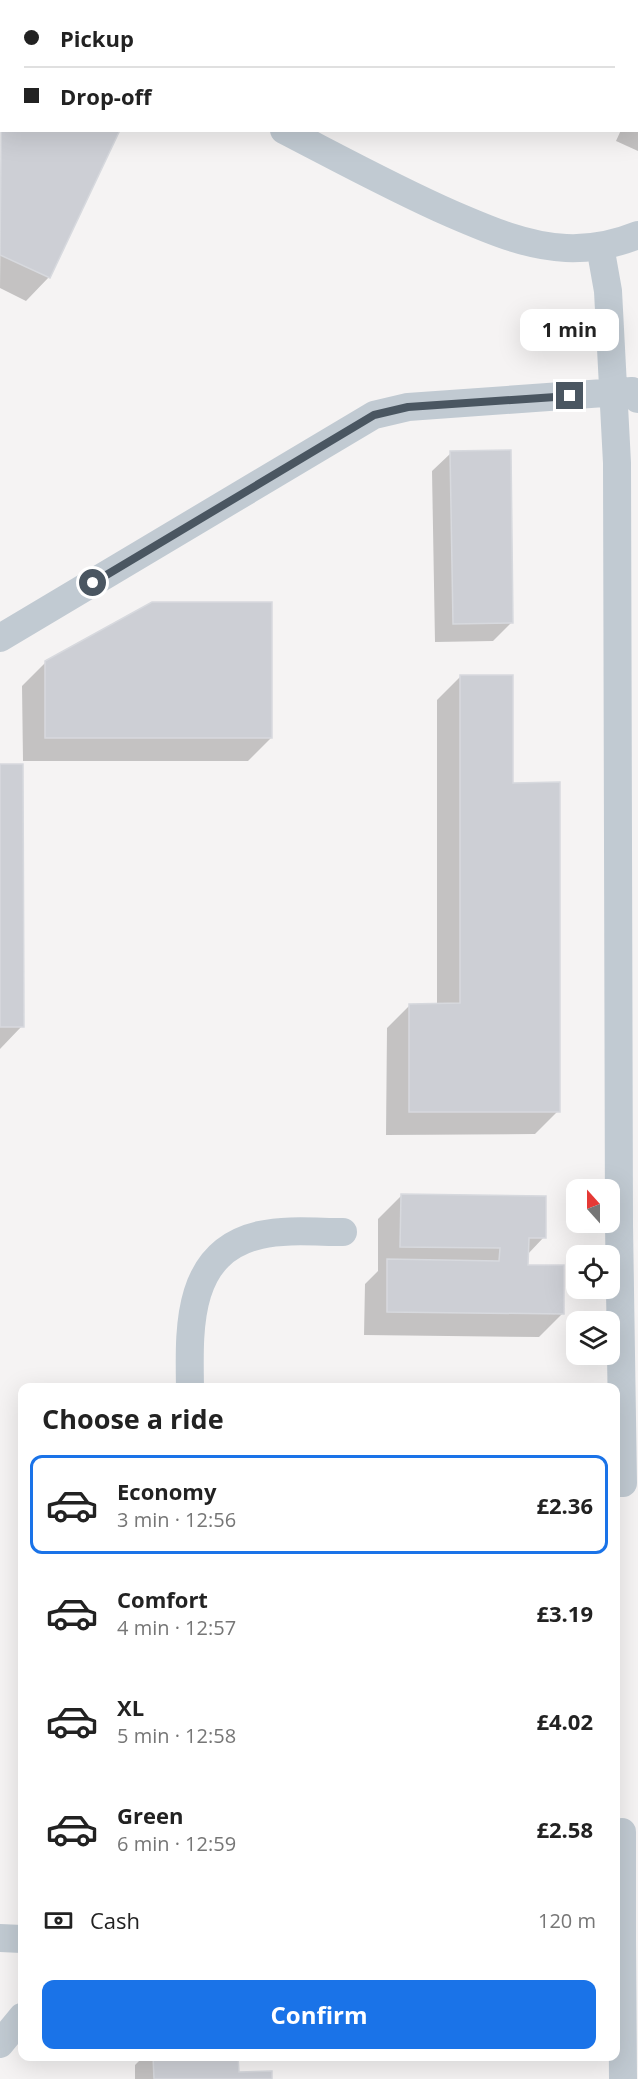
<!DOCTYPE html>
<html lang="en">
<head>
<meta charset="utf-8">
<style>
	body { margin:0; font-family:"Open Sans",sans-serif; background:#f2f2f2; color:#222; height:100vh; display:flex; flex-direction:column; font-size:22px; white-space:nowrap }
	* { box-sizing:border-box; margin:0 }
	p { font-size:20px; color:#767676 }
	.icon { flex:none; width:33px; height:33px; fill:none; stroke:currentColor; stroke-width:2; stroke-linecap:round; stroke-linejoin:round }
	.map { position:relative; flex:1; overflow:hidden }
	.panel { position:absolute; left:18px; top:1383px; width:602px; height:678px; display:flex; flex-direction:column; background:#fff; border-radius:12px; box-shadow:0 6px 24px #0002 }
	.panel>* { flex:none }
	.hud { position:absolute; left:0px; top:0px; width:639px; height:132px; box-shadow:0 6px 24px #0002; display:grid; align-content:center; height:132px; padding:0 24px; background:#fff }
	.needle { width:39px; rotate:339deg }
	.fabs { position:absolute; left:566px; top:1179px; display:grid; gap:12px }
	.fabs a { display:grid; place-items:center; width:54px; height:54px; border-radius:12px; background:#fff; box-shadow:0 6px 24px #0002; font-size:30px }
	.end { position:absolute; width:27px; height:27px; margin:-14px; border:8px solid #4a5661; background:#fff; box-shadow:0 0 0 3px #fff }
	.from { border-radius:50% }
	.bubble { position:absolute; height:42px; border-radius:12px; background:#fff; box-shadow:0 6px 24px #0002; font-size:20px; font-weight:700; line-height:42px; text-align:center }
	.hud b { display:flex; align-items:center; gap:21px; height:57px; font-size:22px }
	.hud b+b { border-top:2px solid #e0e0e0 }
	.hud i { width:15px; height:15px; background:#222 }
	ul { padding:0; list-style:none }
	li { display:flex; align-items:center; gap:18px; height:99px; margin:0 12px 9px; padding:0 12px; border:3px solid transparent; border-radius:12px }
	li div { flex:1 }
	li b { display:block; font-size:22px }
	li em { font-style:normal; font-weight:700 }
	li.on { border-color:#1a73e8 }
	li>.icon { width:54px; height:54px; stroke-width:1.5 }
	h2 { padding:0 24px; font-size:27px; line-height:72px }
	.pay { display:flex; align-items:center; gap:15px; height:66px; padding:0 24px; font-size:22px }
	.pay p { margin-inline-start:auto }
	.primary-button { display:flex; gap:12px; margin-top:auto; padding:12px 24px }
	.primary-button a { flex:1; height:69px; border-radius:12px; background:#1a73e8; color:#fff; font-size:24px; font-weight:700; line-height:69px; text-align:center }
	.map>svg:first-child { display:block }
	.shadow { fill:#0003 }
	.building { fill:#cdcfd5; stroke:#d7d9de; stroke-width:1.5 }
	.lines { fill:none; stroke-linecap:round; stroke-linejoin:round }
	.minor { stroke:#c1cad2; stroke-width:28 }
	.route { stroke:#4a5661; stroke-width:8 }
</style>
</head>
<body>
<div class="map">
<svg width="638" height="2079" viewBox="0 0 638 2079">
	<rect width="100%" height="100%" fill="#f5f3f3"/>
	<path class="shadow" d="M 62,0 L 191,0 L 190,2 Z
		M 215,0 L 245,0 L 247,2 L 214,2 Z
		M 2,45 L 2,130 L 49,277 L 26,301 L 0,288 Z
		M 638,107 L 638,106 L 638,151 L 616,141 L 621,130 L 638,130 Z
		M 451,453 L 512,622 L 493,641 L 435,642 L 432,471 Z
		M 46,662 L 271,738 L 248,761 L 23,761 L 22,686 Z
		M 460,677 L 511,784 L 558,1111 L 535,1134 L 386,1135 L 387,1028 L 410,1005 L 437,1005 L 437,700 Z
		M 0,765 L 22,1026 L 0,1049 Z
		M 401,1196 L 544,1237 L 527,1255 L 527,1266 L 562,1314 L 539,1337 L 364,1335 L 365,1284 L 378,1271 L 378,1219 Z
		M 144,2056 L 237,2056 L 237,2074 L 271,2079 L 135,2079 L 135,2065 Z"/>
	<path class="building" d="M 123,0 L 192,0 L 192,2 Z
		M 2,48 L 2,130 L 120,130 L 50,278 L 0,255 Z
		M 511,450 L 513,623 L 453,624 L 450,451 Z
		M 152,602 L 272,602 L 272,738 L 45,738 L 45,661 Z
		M 460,675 L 513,675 L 513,783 L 560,782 L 560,1112 L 409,1112 L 409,1004 L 460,1003 Z
		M 0,764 L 23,764 L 24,1027 L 0,1027 Z
		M 401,1194 L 546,1196 L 546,1238 L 529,1238 L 528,1265 L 564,1265 L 564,1314 L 387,1312 L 387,1259 L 499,1261 L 500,1248 L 400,1247 Z
		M 153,2056 L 238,2056 L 239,2072 L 272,2071 L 272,2079 L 154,2079 Z"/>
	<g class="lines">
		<path class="minor" d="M 25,0 L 28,2
			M 284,130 C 340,159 395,189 452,214 C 489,230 526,246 566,248 C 590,249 616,244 638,235
			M 600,246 L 608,291 L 617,463 L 619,1225 L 623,1483 L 615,1483
			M 0,638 L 374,415 L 408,407 L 632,391 L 638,399
			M 190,1388 C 189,1327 186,1252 260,1235 C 286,1229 316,1232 343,1232
			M 0,1938 L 22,1939
			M 615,1939 L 622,1939 L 622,1832
			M 622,1939 L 623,2079
			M 0,2044 L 22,2017"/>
	</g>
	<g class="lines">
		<path class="route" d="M 93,583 L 374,415 L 408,407 L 570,396"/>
	</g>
</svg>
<div class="fabs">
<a><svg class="needle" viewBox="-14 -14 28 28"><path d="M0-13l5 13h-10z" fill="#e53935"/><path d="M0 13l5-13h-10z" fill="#767676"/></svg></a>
<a><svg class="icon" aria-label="locate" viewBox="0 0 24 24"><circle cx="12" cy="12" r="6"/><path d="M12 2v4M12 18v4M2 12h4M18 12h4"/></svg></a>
<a><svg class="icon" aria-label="layers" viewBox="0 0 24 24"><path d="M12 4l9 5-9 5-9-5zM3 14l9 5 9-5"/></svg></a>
</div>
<i class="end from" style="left:93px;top:583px"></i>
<i class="end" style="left:570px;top:396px"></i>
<div class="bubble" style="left:520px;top:309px;width:99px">1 min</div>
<div class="hud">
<b><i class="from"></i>Pickup</b>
<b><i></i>Drop-off</b>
</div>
<section class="panel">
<h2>Choose a ride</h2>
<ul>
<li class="on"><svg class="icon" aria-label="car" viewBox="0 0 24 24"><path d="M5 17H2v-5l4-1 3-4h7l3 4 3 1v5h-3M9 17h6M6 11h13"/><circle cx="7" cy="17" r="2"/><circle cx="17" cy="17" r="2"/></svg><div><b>Economy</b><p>3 min · 12:56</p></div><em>£2.36</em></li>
<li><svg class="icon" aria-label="car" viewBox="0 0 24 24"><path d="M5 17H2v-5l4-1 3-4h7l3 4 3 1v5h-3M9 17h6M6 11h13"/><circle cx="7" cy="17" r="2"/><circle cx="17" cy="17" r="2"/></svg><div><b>Comfort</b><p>4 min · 12:57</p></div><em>£3.19</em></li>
<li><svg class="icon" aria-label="car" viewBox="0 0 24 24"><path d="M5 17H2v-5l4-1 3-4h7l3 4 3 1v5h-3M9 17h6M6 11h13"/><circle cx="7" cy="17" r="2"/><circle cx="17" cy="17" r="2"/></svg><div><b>XL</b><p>5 min · 12:58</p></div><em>£4.02</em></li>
<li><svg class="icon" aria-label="car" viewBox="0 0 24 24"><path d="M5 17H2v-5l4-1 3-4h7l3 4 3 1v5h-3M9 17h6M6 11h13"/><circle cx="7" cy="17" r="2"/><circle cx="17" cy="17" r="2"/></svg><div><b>Green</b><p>6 min · 12:59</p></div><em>£2.58</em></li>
</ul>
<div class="pay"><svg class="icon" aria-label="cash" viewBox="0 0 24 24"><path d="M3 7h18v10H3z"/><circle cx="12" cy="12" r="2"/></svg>Cash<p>120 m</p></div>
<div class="primary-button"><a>Confirm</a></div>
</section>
</div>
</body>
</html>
